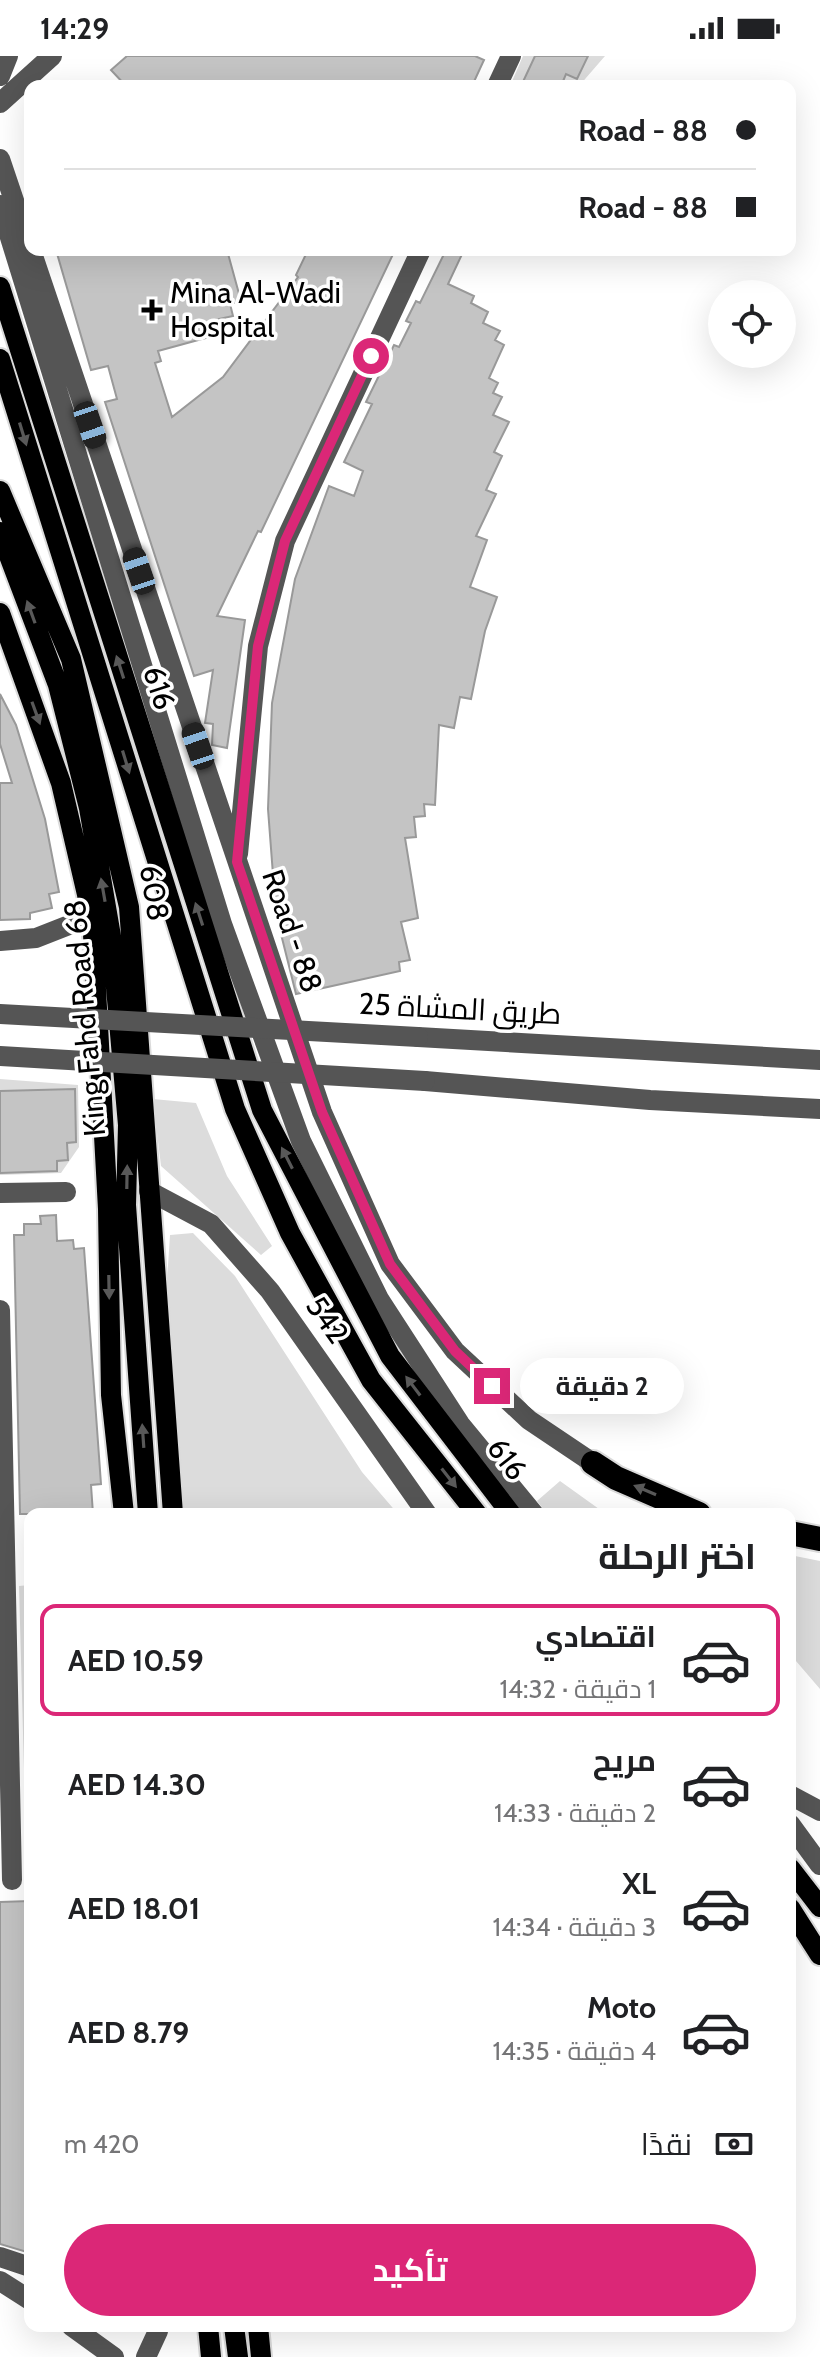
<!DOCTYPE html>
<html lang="ar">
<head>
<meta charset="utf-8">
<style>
	body { margin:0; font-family:Cabin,Cairo,sans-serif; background:#f2f2f2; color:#202124; direction:rtl; height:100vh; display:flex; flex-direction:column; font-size:30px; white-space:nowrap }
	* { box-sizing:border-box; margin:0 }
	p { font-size:26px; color:#757577 }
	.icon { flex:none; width:44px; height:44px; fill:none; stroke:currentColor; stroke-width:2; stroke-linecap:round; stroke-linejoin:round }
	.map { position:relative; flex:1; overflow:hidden; direction:ltr }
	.panel { position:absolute; left:24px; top:1452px; width:772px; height:824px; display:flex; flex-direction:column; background:#fff; border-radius:16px; box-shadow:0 8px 32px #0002; direction:rtl }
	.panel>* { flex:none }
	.banner { position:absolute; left:24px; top:24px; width:772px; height:176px; border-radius:16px; box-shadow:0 8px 32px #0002; direction:rtl; display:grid; align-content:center; height:176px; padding:0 40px; background:#fff }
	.controls { position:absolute; left:708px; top:224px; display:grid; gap:16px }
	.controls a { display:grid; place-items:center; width:88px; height:88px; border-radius:50%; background:#fff; box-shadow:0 8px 32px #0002; font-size:40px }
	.end { position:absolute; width:36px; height:36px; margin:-18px; border:10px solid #db2777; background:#fff; box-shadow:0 0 0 4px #fff }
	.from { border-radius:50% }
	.bubble { position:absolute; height:56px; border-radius:28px; background:#fff; box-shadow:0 8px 32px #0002; font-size:26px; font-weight:700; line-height:56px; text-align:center; direction:rtl }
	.car { position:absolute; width:24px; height:48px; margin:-24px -12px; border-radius:10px; box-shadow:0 0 6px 2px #0007; background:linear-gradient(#222 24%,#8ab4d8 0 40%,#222 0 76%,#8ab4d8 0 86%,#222 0) }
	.banner b { display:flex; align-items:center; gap:28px; height:76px; font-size:30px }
	.banner b+b { border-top:2px solid #e0e0e0 }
	.banner i { width:20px; height:20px; background:#202124 }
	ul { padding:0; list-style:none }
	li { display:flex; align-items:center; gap:24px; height:112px; margin:0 16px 12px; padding:0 24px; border:4px solid transparent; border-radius:16px }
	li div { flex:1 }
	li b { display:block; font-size:30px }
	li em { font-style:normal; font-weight:700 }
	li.on { border-color:#db2777 }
	li>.icon { width:72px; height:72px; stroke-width:1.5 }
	h2 { padding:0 40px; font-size:36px; line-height:96px }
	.pay { display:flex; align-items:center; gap:20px; height:88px; padding:0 40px; font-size:30px }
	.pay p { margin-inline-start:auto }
	.action { display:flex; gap:16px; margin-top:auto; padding:16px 40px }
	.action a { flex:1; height:92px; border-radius:48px; background:#db2777; color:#fff; font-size:32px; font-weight:700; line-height:92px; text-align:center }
	.status { display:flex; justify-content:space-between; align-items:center; height:56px; padding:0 40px; background:#fff; direction:ltr }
	.status svg { height:22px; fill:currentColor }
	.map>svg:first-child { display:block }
	.green { fill:#dcdcdc }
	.building { fill:#c4c4c4; stroke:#999; stroke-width:2 }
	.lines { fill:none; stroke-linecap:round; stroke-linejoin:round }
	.major-casing { stroke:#dbdbdb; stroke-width:24 }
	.highway-casing { stroke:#dbdbdb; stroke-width:28 }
	.minor { stroke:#555; stroke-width:20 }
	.major { stroke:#000; stroke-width:20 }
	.highway { stroke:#000; stroke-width:24 }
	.minor-bridge { stroke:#555; stroke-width:20 }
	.oneway { fill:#595959 }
	.route { stroke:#db2777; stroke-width:10 }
	.poi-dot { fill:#000; stroke:#fff; stroke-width:3 }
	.labels { text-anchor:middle; stroke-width:7; stroke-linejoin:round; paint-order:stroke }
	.poi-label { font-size:30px; fill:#000; stroke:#fff; text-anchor:start }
	.street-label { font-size:30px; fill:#000; stroke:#fff }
</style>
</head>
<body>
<div class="status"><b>14:29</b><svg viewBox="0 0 49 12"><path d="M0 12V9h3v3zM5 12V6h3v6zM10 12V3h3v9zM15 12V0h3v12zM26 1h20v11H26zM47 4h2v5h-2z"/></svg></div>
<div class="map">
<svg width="820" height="2301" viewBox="0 0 820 2301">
	<rect width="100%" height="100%" fill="#fff"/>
	<path class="green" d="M 523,0 L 605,0 L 579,30 L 510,30 Z
		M 0,1023 L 78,1029 L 79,1091 L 61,1117 L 0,1119 Z
		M 153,1043 L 196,1047 L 227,1120 L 272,1190 L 261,1199 L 161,1110 Z
		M 193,1177 L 235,1220 L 362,1416 L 398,1458 L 182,1458 L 167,1225 L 170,1179 Z
		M 560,1425 L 606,1458 L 547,1458 L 537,1445 Z
		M 790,1499 L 820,1505 L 820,1633 L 790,1598 Z
		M 30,1529 L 30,1792 L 26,1786 L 19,1530 Z"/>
	<path class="building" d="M 127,0 L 475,0 L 484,4 L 472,30 L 126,30 L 111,14 Z
		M 535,0 L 588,0 L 577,23 L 566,18 L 561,30 L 521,30 Z
		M 56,194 L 227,194 L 241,245 L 230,248 L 233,260 L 219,263 L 221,271 L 211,273 L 213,280 L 158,295 L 161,305 L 155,307 L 172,361 L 223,321 L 298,221 L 296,219 L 308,194 L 395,194 L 261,476 L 258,475 L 217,560 L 245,564 L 227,692 L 212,689 L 213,668 L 205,667 L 213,614 L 194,620 L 105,346 L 117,343 L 108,310 L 91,314 Z
		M 446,194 L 464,194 L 448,228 L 474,240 L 471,247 L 488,256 L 483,267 L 500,275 L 495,284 L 504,289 L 489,322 L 498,327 L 493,337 L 502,341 L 493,359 L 509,366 L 494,396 L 502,400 L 486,434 L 496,438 L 476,480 L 487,484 L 470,531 L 497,541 L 485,575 L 471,643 L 460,641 L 454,672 L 439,669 L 435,749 L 424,748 L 425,760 L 414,761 L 416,781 L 405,782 L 418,862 L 401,866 L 410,904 L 399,906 L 400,915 L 296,938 L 276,858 L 268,753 L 272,647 L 295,523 L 329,430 L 354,440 L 363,415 L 344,406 L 372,348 L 366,346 L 394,289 L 399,291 L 411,267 L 406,265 L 416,245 L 420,247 Z
		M 0,638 L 16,669 L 45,763 L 59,836 L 49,838 L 52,852 L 30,857 L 30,863 L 0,864 L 0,727 L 12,727 L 0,688 Z
		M 75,1033 L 76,1086 L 67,1087 L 68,1104 L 57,1105 L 57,1115 L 0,1117 L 0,1035 Z
		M 56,1159 L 57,1185 L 73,1184 L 74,1193 L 84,1192 L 101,1428 L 91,1429 L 93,1458 L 20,1458 L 14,1179 L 24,1179 L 24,1168 L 41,1168 L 40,1160 Z
		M 30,1845 L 30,2197 L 0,2188 L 0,1846 Z"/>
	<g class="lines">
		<defs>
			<path id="major" d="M 0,231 L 262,1054 L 390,1300 L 511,1458
				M 0,303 L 235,1053 L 290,1177 L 371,1324 L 477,1458
				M 0,435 L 71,603 L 129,851 L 173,1458
				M 0,476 L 58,629 L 89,752 L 112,886 L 128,1069 L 126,1149 L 148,1458
				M 0,557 L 61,727 L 92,860 L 108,1153 L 111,1339 L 124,1458
				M 790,1812 L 820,1851
				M 790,1852 L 820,1899
				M 208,2270 L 211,2301
				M 234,2270 L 238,2301
				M 258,2270 L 261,2301"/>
			<path id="highway" d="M 593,1407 L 616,1422 L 699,1458
				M 790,1477 L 820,1483"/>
		</defs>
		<use href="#major" class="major-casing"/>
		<use href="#highway" class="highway-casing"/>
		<path class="minor" d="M 0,20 L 8,0
			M 497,30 L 511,0
			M 0,47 L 52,0
			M 0,103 L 30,192
			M 0,149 L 222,868 L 301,1085 L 379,1243 L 460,1368 L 534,1458
			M 31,194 L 322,1056 L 390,1208 L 455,1295 L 529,1364 L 593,1407
			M 238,798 L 258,590 L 285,485 L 421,194
			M 0,885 L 36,882 L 92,860
			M 418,981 L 820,1004
			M 425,1025 L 650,1044 L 820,1053
			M 149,1135 L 211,1168 L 270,1235 L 427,1458
			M 0,1137 L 66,1136
			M 0,1254 L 12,1824
			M 790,1739 L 820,1755
			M 790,1768 L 820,1809
			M 0,2201 L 30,2211
			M 0,2225 L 30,2244
			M 71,2270 L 114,2301
			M 146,2301 L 158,2275 L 156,2270"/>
		<use href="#major" class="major"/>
		<use href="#highway" class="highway"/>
		<path class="minor-bridge" d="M 0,958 L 418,981
			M 0,1000 L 425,1025"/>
	</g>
	<defs><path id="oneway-solid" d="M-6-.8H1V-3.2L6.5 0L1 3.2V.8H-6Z" transform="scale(2)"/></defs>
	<g class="oneway">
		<use href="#oneway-solid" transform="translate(23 378) rotate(73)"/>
		<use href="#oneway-solid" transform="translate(31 556) rotate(-110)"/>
		<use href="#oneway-solid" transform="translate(120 611) rotate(-108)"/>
		<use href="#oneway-solid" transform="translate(36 657) rotate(70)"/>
		<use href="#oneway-solid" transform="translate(126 706) rotate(73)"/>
		<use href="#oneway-solid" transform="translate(103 834) rotate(-100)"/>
		<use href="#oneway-solid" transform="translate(199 858) rotate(-108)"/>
		<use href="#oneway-solid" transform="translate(287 1102) rotate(-117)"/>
		<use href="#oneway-solid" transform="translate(127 1121) rotate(-89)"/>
		<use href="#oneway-solid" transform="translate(109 1231) rotate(89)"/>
		<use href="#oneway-solid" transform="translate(413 1330) rotate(-127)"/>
		<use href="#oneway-solid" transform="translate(143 1380) rotate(-94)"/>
		<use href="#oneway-solid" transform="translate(449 1422) rotate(52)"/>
		<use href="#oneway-solid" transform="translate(645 1434) rotate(-157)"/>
	</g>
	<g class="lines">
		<path class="route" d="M 371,300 L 285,485 L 258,590 L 237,806 L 322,1056 L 390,1208 L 455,1295 L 492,1330"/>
	</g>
	<path class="poi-dot" d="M148 242h8v8h8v8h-8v8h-8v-8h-8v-8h8z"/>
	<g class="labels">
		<g class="poi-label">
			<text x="170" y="247">Mina Al-Wadi<tspan x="170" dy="34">Hospital</tspan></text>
		</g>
		<g class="street-label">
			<text transform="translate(159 632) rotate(72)" y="10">616</text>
			<text transform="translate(154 837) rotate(81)" y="10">608</text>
			<text transform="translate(292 875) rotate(71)" y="10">Road - 88</text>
			<text transform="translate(460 953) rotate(3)" y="10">طريق المشاة 25</text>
			<text transform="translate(85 962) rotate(-95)" y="10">King Fahd Road 68</text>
			<text transform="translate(327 1264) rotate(55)" y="10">542</text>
			<text transform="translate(507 1403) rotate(52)" y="10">616</text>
		</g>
	</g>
</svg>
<div class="controls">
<a><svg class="icon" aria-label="locate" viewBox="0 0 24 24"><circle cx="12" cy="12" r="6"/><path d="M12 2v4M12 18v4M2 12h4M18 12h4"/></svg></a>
</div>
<i class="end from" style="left:371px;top:300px"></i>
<i class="end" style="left:492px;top:1330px"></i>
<div class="bubble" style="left:520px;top:1302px;width:164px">2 دقيقة</div>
<i class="car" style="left:90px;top:369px;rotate:161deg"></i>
<i class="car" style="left:139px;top:515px;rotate:341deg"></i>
<i class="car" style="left:198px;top:690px;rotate:341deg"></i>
<div class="banner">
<b><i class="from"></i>Road - 88</b>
<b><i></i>Road - 88</b>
</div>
<section class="panel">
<h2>اختر الرحلة</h2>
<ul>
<li class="on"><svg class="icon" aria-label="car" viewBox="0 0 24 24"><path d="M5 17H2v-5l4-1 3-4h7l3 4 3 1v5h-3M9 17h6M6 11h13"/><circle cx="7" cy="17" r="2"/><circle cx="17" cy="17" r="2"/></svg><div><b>اقتصادي</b><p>1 دقيقة · 14:32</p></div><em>AED 10.59</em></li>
<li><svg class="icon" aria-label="car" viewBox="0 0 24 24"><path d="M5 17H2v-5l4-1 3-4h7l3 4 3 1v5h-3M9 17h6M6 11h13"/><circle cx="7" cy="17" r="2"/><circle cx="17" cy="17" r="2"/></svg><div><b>مريح</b><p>2 دقيقة · 14:33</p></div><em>AED 14.30</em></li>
<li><svg class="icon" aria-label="car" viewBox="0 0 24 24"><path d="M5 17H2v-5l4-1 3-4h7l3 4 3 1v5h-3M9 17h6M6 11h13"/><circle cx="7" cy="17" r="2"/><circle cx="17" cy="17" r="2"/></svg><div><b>XL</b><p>3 دقيقة · 14:34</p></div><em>AED 18.01</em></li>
<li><svg class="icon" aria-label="car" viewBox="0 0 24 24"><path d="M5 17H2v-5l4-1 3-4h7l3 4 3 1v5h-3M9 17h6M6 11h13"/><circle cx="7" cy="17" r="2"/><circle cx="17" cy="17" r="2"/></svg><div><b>Moto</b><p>4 دقيقة · 14:35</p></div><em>AED 8.79</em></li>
</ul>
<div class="pay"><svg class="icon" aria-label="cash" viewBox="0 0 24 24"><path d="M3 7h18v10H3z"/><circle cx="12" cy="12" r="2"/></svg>نقدًا<p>420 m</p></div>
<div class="action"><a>تأكيد</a></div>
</section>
</div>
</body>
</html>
